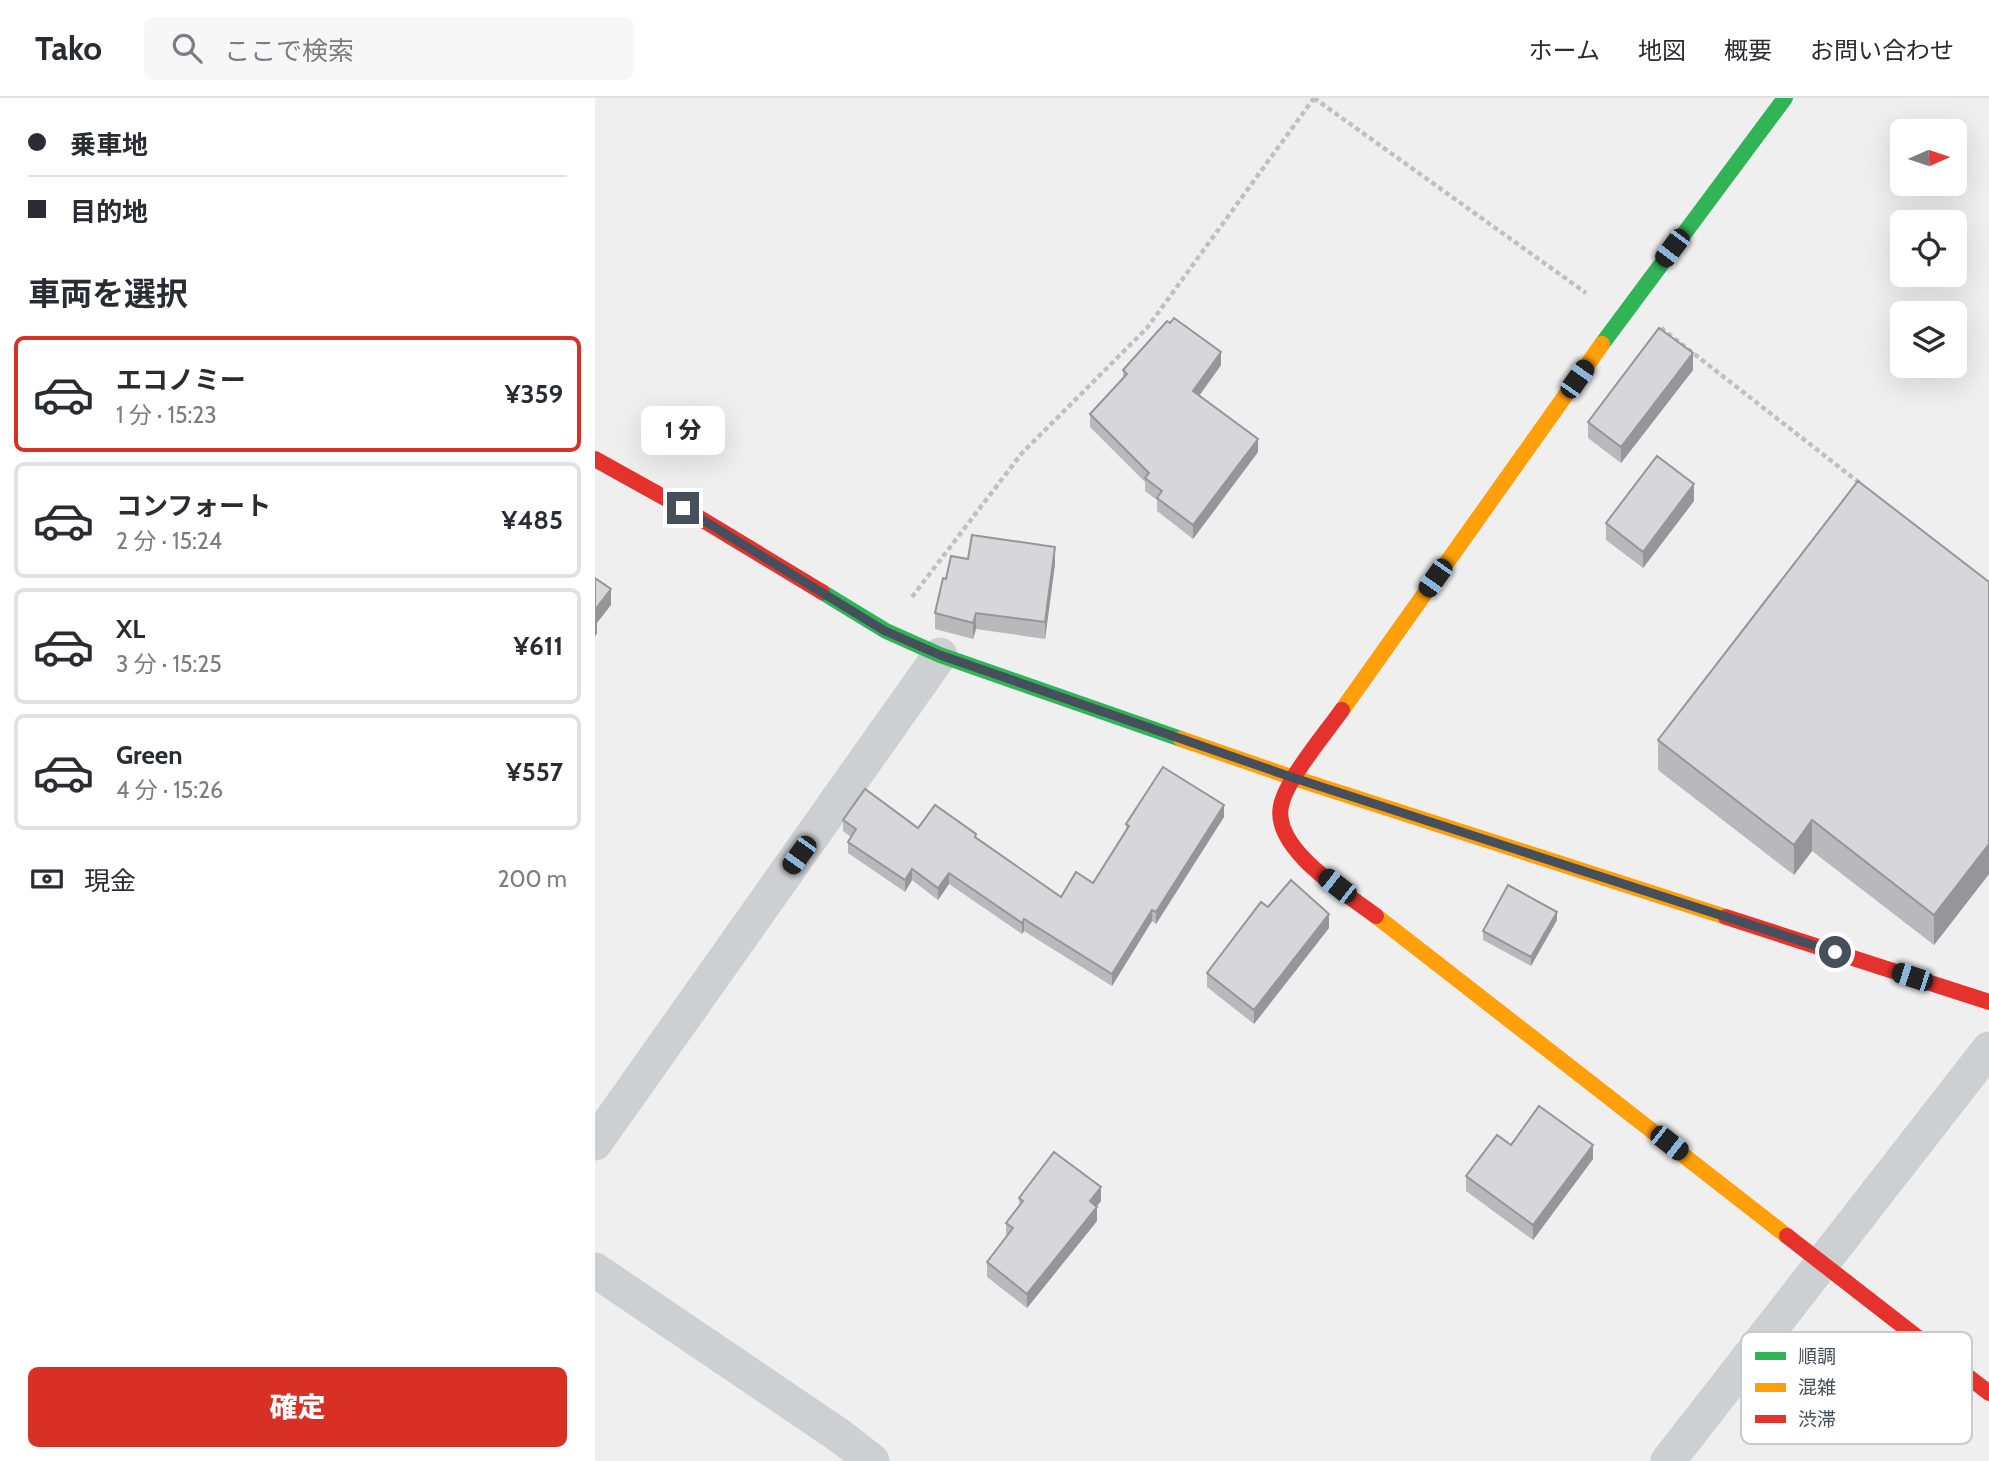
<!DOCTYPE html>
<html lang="ja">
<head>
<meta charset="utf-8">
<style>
	body { margin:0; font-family:Cabin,"Noto Sans JP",sans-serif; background:#f7f7f7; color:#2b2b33; height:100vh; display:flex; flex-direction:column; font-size:26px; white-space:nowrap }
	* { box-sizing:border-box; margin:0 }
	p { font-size:23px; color:#7c7c81 }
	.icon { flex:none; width:38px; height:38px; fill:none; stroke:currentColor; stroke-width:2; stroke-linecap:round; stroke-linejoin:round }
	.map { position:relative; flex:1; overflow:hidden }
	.drawer { display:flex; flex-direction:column; background:#fff; width:595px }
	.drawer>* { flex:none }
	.banner { display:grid; align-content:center; height:154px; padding:0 28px; background:#fff }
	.needle { width:46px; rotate:87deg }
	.buttons { position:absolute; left:1295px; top:21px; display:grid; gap:14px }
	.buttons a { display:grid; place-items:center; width:77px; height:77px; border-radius:10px; background:#fff; box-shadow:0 7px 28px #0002; font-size:35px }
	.end { position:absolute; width:32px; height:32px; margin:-16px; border:9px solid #46505c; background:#fff; box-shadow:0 0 0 4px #fff }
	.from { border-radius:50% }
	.bubble { position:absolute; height:49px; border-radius:10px; background:#fff; box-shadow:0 7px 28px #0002; font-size:23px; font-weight:800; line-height:49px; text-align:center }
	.car { position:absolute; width:21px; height:42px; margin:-21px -10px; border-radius:9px; box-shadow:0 0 5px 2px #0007; background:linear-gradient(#222 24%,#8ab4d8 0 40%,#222 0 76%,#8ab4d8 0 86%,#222 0) }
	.banner b { display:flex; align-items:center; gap:24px; height:66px; font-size:26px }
	.banner b+b { border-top:2px solid #e1e1e2 }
	.banner i { width:18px; height:18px; background:#2b2b33 }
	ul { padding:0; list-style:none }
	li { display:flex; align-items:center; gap:21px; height:116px; margin:0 14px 10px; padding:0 14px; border:4px solid #e1e1e2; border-radius:10px }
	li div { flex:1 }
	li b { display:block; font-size:26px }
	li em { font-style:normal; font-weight:800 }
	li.current { border-color:#d93025 }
	li>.icon { width:63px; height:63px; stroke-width:1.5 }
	h2 { padding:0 28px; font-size:32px; line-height:84px }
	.pay { display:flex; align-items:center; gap:18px; height:77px; padding:0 28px; font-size:26px }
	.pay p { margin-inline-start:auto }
	.primary-button { display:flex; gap:14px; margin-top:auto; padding:14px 28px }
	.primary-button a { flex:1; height:80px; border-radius:10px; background:#d93025; color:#fff; font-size:28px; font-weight:800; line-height:80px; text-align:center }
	header { display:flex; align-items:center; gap:42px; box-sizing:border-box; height:98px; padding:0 35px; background:#fff; border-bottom:2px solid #e1e1e2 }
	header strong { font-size:33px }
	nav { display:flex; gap:38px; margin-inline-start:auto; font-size:24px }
	.search { width:490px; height:63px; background:#f7f7f7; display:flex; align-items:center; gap:18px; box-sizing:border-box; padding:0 24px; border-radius:10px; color:#7c7c81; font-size:26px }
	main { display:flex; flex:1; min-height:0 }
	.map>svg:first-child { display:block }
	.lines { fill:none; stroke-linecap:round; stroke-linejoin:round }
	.path { stroke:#b9c4c2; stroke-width:4.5; stroke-dasharray:5 3.5; stroke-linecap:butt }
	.street { stroke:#cdd0d3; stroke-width:35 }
	.fast { stroke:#30b455; stroke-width:16 }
	.slow { stroke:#ff9f0a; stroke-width:16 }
	.jam { stroke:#e5322d; stroke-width:16 }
	.wall { fill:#b9b9bb }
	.shaded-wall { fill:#969698 }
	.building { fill:#d7d7d9; stroke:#969698; stroke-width:2 }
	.route { stroke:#46505c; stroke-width:9 }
	.key { fill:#fff; stroke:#c8cace; stroke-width:2 }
	.key-label { font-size:19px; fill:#46505c }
</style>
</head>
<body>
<header>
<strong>Tako</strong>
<div class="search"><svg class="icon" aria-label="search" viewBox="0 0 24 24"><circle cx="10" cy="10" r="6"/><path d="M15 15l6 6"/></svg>ここで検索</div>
<nav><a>ホーム</a><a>地図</a><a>概要</a><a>お問い合わせ</a></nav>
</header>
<main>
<section class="drawer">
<div class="banner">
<b><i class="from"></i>乗車地</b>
<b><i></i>目的地</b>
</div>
<h2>車両を選択</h2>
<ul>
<li class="current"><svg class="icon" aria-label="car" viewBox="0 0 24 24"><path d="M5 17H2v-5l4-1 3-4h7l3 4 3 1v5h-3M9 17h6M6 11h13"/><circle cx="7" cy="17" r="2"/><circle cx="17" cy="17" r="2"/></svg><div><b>エコノミー</b><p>1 分 · 15:23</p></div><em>¥359</em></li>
<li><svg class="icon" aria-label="car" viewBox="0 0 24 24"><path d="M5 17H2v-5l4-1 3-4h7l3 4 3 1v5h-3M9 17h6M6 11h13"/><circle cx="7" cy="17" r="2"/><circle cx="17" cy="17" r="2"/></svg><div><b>コンフォート</b><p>2 分 · 15:24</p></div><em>¥485</em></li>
<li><svg class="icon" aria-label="car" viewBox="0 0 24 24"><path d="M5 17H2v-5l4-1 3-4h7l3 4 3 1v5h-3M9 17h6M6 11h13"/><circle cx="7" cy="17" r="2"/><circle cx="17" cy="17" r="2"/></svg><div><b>XL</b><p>3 分 · 15:25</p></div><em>¥611</em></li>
<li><svg class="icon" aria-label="car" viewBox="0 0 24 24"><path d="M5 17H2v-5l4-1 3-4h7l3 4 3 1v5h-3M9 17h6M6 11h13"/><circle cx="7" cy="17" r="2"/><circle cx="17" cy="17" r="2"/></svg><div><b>Green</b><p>4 分 · 15:26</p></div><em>¥557</em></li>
</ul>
<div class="pay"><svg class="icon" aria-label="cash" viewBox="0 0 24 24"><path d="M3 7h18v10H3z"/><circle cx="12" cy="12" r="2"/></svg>現金<p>200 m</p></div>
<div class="primary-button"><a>確定</a></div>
</section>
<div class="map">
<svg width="1394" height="1363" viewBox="0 0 1394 1363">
	<rect width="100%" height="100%" fill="#f0efef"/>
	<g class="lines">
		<path class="path" d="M 719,0 L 991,195
			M 1066,230 L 1266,386
			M 317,499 L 427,355 L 552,230 L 719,0"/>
		<path class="street" d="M 0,1045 L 345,557
			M 0,1172 L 245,1338 L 277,1363
			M 1073,1363 L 1394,951"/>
		<path class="fast" d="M 1007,246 L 1190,0
			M 227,494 L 291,533 L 345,557 L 586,641"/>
		<path class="slow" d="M 747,612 L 1007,246
			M 586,641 L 699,680 L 1131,819
			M 781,818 L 1192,1138"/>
		<path class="jam" d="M 0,361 L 88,410 L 227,494
			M 747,612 C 730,636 691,682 686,708 C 677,751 751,795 781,818
			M 1131,819 L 1394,904
			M 1192,1138 L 1394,1295"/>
	</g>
	<path class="wall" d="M 626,267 L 605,297 L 663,354 L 598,441 L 562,413 L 562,402 L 550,393 L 550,384 L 495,329 L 495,316 L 528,280 L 528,272 Z
		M 1098,272 L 1026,365 L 993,340 L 993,324 Z
		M 1099,403 L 1048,470 L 1011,442 L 1011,425 Z
		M 373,461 L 460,466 L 450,541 L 381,531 L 378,541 L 340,531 L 340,515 L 351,481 Z
		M 1394,484 L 1394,776 L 1339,847 L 1217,753 L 1199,777 L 1063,672 L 1063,642 Z
		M 629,719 L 561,826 L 557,823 L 517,888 L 429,833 L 427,836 L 354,786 L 343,802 L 317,782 L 310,794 L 253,755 L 253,744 L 256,739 L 248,733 L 248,722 L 323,730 L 381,741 L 466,799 L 498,785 L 531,733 L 531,726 Z
		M 962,822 L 936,868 L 888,842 L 888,833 Z
		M 734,830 L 659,926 L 612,889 L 612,875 Z
		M 916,1047 L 998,1061 L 938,1142 L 871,1093 L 871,1078 Z
		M 424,1100 L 506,1103 L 502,1108 L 502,1123 L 432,1210 L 392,1179 L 392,1164 L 411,1139 L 411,1125 L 424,1108 Z"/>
	<path class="shaded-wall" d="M 626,254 L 626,267 L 598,306 L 598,293 Z
		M 1098,255 L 1098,272 L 1026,365 L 1026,349 Z
		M 663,341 L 663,354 L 598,441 L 598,427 Z
		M 1099,386 L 1099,403 L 1048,470 L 1048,454 Z
		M 460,449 L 460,466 L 450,541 L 450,524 Z
		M 16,491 L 16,507 L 2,525 L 2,535 L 0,539 L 0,512 Z
		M 381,515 L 381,531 L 378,541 L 378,525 Z
		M 629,707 L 629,719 L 561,826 L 561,814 Z
		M 1217,722 L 1217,753 L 1199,777 L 1199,747 Z
		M 1394,746 L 1394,776 L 1339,847 L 1339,817 Z
		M 317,771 L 317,782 L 310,794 L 310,782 Z
		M 354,775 L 354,786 L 343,802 L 343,790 Z
		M 557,812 L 557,823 L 517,888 L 517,876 Z
		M 962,814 L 962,822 L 936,868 L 936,859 Z
		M 734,816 L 734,830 L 659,926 L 659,912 Z
		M 429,821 L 429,833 L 427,836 L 427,825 Z
		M 998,1047 L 998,1061 L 938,1142 L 938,1127 Z
		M 506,1089 L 506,1103 L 495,1117 L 495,1103 Z
		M 502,1109 L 502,1123 L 432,1210 L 432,1196 Z"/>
	<path class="building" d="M 579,220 L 626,254 L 598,293 L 663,341 L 598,427 L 562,400 L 567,393 L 550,380 L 554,375 L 495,316 L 532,276 L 528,272 L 572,223 L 575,225 Z
		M 1064,230 L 1098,255 L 1026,349 L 993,324 Z
		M 1062,358 L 1099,386 L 1048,454 L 1011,425 Z
		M 1263,383 L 1394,484 L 1394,746 L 1339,817 L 1217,722 L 1199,747 L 1063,642 Z
		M 377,437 L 460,449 L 450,524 L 381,515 L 378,525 L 340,515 L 348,480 L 351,481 L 356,458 L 373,461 Z
		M 0,480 L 16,491 L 0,512 Z
		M 568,669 L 629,707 L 561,814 L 557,812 L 517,876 L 429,821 L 427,825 L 354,775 L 343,790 L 317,771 L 310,782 L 253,744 L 261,731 L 248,722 L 270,691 L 323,730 L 340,707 L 381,736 L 380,739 L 466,799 L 481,774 L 498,785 L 534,728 L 531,726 Z
		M 696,782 L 734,816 L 659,912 L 612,875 L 666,804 L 673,809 Z
		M 913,787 L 962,814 L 936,859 L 888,833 Z
		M 944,1008 L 998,1047 L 938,1127 L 871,1078 L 902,1037 L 916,1047 Z
		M 459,1054 L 506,1089 L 495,1103 L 502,1109 L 432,1196 L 392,1164 L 418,1130 L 411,1125 L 428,1103 L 424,1100 Z"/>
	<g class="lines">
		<path class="route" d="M 88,410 L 290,533 L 345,557 L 699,680 L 1240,854"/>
	</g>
	<rect x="1146" y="1234" width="231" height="112" rx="10" class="key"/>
	<rect x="1160" y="1254" width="31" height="8" fill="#30b455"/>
	<rect x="1160" y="1285" width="31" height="9" fill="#ff9f0a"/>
	<rect x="1160" y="1317" width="31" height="8" fill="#e5322d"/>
	<g class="key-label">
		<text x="1203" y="1265">順調</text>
		<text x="1203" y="1296">混雑</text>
		<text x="1203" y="1328">渋滞</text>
	</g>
</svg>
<div class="buttons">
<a><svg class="needle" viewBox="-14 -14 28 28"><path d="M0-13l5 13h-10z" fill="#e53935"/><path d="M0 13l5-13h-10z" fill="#7c7c81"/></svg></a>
<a><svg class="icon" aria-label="locate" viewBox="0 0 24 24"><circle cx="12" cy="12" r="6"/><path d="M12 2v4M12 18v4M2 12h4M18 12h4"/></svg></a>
<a><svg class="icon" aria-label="layers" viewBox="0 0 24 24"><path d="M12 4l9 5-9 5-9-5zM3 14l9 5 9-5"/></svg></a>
</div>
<i class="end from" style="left:1240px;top:854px"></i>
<i class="end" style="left:88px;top:410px"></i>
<div class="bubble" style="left:46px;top:308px;width:84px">1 分</div>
<i class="car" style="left:1077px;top:150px;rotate:217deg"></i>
<i class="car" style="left:982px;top:281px;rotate:35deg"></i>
<i class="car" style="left:840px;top:480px;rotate:215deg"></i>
<i class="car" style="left:204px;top:757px;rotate:216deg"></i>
<i class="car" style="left:742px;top:788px;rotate:308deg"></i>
<i class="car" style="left:1317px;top:879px;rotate:288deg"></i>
<i class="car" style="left:1074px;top:1045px;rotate:128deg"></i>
</div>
</main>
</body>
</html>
